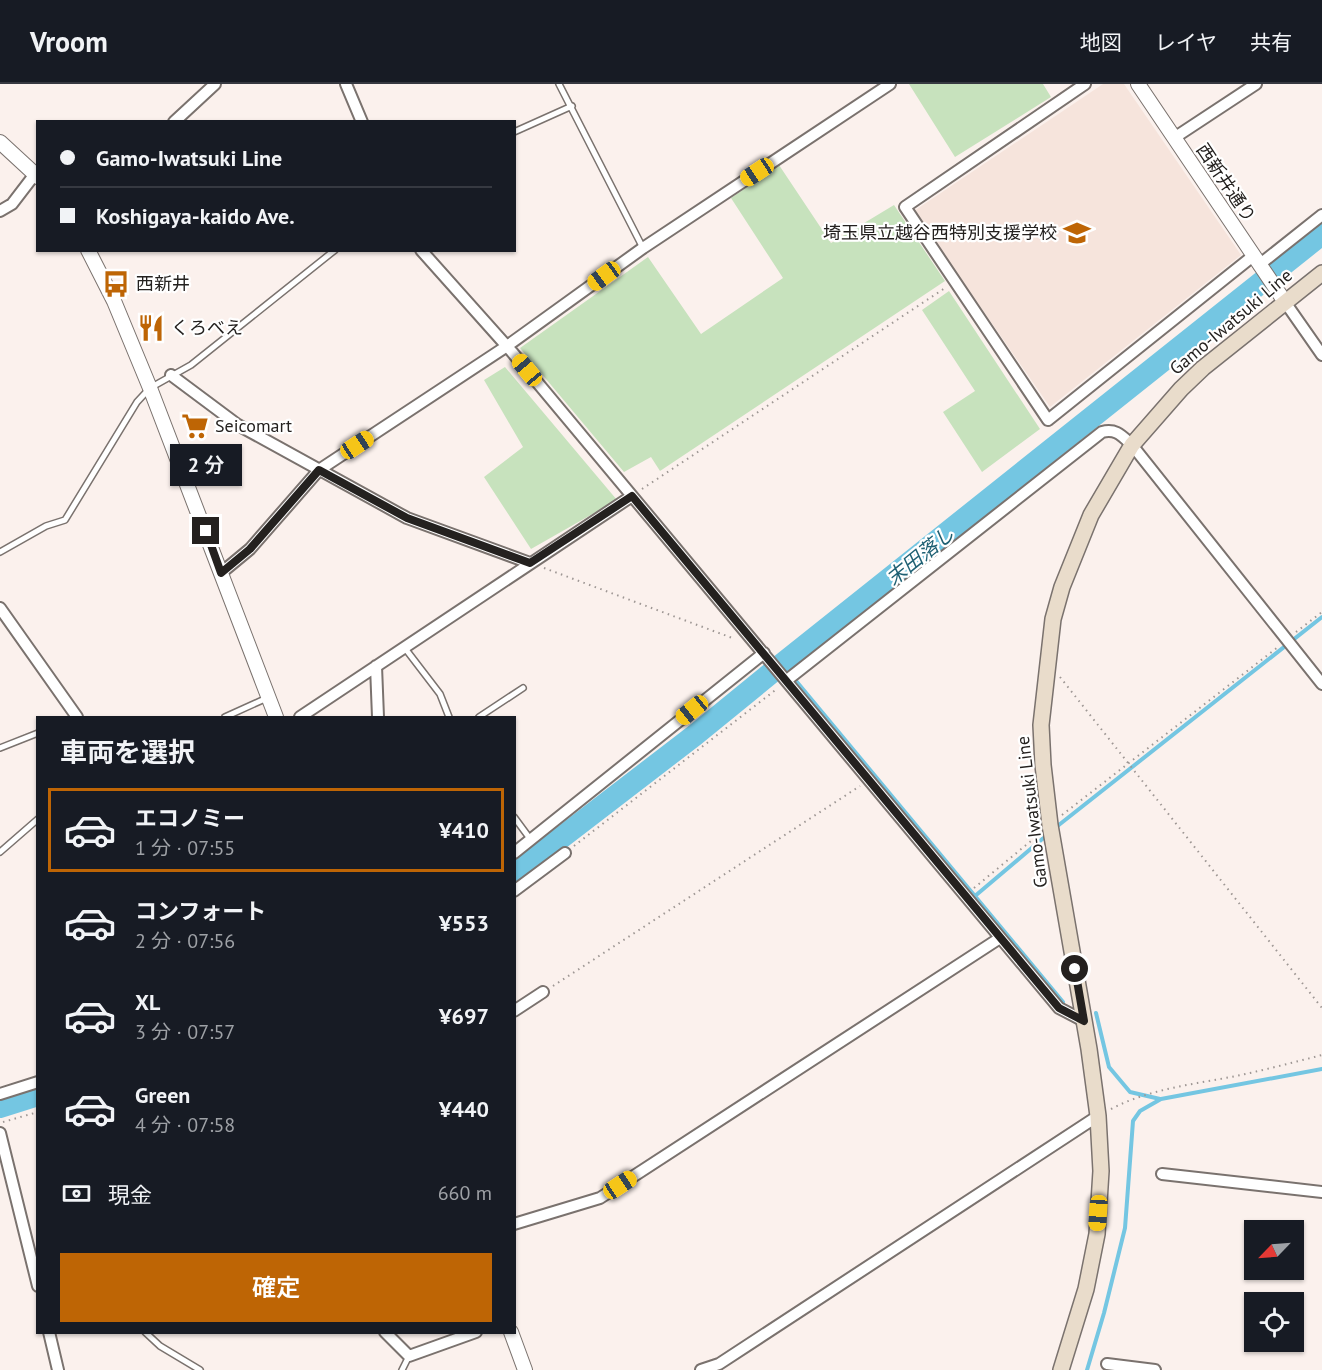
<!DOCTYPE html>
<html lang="ja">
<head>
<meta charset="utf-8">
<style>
	body { margin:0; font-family:"PT Sans","Noto Sans JP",sans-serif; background:#242831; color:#f1f3f6; height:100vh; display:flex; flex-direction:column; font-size:22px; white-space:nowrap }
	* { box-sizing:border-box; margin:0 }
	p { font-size:20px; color:#9ea1a6 }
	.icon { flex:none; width:33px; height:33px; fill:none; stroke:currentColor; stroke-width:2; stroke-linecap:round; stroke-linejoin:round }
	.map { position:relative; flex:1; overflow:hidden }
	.side { position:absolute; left:36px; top:632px; width:480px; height:618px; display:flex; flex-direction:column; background:#171b24; border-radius:0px; box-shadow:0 2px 4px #0004 }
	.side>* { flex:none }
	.banner { position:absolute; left:36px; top:36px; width:480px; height:132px; border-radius:0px; box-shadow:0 2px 4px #0004; display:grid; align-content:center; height:132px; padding:0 24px; background:#171b24 }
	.needle { width:39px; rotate:245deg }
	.tools { position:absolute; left:1244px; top:1136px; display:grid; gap:12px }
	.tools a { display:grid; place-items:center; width:60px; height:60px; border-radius:0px; background:#171b24; box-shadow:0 2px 4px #0004; font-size:30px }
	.end { position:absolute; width:27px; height:27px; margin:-14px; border:8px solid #24211f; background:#fff; box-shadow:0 0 0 3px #fff }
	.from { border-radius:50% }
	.bubble { position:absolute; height:42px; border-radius:0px; background:#171b24; box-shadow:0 2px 4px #0004; font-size:20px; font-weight:600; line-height:42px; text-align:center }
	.car { position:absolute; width:18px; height:36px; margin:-18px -9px; border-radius:8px; box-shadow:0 0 4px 2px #0007; background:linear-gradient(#f5c518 24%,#345 0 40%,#f5c518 0 76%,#345 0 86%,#f5c518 0) }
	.banner b { display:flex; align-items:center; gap:21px; height:57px; font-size:22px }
	.banner b+b { border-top:2px solid #363941 }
	.banner i { width:15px; height:15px; background:#f1f3f6 }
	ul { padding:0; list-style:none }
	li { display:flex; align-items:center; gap:18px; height:84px; margin:0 12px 9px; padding:0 12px; border:3px solid transparent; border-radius:0px }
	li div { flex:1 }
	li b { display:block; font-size:22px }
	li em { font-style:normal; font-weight:600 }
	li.current { border-color:#be6505 }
	li>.icon { width:54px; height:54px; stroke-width:1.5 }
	h2 { padding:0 24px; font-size:27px; line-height:72px }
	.pay { display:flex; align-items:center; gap:15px; height:66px; padding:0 24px; font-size:22px }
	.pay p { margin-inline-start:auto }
	.primary-button { display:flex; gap:12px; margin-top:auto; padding:12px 24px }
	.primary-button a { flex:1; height:69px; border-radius:0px; background:#be6505; color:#fff; font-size:24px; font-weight:600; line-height:69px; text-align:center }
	header { display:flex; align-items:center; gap:36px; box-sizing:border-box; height:84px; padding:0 30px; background:#171b24; border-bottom:2px solid #363941 }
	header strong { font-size:28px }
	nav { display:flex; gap:33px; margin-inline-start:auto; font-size:21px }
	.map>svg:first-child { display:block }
	.built { fill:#f6e4dc }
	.green { fill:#c7e2bd }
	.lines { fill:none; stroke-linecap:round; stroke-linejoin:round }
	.stream { stroke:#74c6e2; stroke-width:4 }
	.river { stroke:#74c6e2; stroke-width:22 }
	.service-casing { stroke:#7a726e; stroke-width:8 }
	.minor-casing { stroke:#7a726e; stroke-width:14 }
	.tertiary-casing { stroke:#7a726e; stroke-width:16 }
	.secondary-casing { stroke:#7a726e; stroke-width:18 }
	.path { stroke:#9e9794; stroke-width:2; stroke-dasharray:1.5 4.5; stroke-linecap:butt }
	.service { stroke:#fff; stroke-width:5 }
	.minor { stroke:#fff; stroke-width:10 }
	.tertiary { stroke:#fff; stroke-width:14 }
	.secondary { stroke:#e9dccb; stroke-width:15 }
	.route { stroke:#24211f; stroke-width:8 }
	.labels { text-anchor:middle; stroke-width:4.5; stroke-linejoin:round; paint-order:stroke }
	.street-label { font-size:18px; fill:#24211f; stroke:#fff }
	.poi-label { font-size:18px; fill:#24211f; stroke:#fff; text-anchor:start }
	.water-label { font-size:20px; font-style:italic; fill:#1e6073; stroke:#fff }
</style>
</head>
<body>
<header>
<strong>Vroom</strong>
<nav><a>地図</a><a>レイヤ</a><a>共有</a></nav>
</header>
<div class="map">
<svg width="1322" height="1286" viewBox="0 0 1322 1286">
	<rect width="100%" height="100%" fill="#fbf1ed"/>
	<path class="built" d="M 1103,0 L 1124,0 L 1241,171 L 1050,323 L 914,127 Z"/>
	<path class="green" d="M 909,0 L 1043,0 L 1051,13 L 955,73 Z
		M 779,81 L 831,159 L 894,121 L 945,197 L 660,387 L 651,373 L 624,388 L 520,264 L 648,173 L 701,250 L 783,194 L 731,114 Z
		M 949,207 L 1040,345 L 982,388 L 943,328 L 975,307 L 922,226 Z
		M 505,283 L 617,416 L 531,465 L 484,393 L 523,363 L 484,296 Z"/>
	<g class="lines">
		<path class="stream" d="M 782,580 L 1063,918
			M 1055,744 L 1322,533
			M 975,812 L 1047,751
			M 1096,929 L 1109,983 L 1130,1008 L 1160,1015
			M 1087,1286 L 1104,1229 L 1125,1144 L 1133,1037 L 1140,1027 L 1161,1015 L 1322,985"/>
		<path class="river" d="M 514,790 L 695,651 L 782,580 L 1322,150
			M 0,1023 L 38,1011"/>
		<defs>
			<path id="service" d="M 559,0 L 643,164
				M 514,48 L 572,22
				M 0,468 L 46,442 L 65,436 L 137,318 L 150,304 L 191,281 L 335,166
				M 404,563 L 440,610 L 449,633
				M 225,633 L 267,614
				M 479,633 L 523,604
				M 0,664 L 38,649
				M 514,733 L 531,756
				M 0,768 L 38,735
				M 145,1248 L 160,1262 L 200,1286
				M 402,1286 L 409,1272"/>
			<path id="minor" d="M 346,0 L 362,38
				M 1085,0 L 905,123 L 1048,336 L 1253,172
				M 174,38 L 215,0
				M 1174,54 L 1256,0
				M 0,127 L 12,120 L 35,90
				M 421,166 L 512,268 L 1059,924 L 1084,937
				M 1259,181 L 1322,131
				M 1285,218 L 1322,271
				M 171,291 L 238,341 L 407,434 L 530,479
				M 221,489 L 250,465 L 319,386 L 507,262 L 643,164 L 890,0
				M 0,524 L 77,633
				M 376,582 L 378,633
				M 787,596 L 1102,348 C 1116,344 1122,352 1132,361 L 1322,600
				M 300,633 L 632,412
				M 514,769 L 764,569
				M 514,807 L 565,769
				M 514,927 L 543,908
				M 0,1010 L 38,998
				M 0,1049 L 38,1202
				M 1162,1090 L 1322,1108
				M 514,1140 L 600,1114 L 1000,854
				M 49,1248 L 58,1286
				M 385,1248 L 409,1272 L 476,1248
				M 1107,1280 L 1155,1286
				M 701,1286 L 719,1280 L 1098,1032"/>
			<path id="tertiary" d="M 1138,0 L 1285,218
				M 0,58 L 38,93
				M 88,166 L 114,217 L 150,304 L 276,633
				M 511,1248 L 525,1286"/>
			<path id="secondary" d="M 1061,1286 L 1086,1205 L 1097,1150 L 1101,1087 L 1098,1032 L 1089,965 L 1050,741 L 1043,681 L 1041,641 L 1053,535 L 1062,503 L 1091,431 L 1132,361 L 1181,305 L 1203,284 L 1322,189"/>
		</defs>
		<use href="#service" class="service-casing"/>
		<use href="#minor" class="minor-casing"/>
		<use href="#tertiary" class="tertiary-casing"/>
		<use href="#secondary" class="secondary-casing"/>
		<path class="path" d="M 642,405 L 945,204
			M 544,484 L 735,555
			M 1296,548 L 1322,528
			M 1060,593 L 1322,924
			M 1062,731 L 1278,563
			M 574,762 L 778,604
			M 974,804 L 1037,752
			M 553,902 L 860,702
			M 1111,1025 C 1151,1004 1197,1000 1241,991 C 1268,985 1295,978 1322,971
			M 3,1038 L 38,1028"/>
		<use href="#service" class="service"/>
		<use href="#minor" class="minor"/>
		<use href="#tertiary" class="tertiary"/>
		<use href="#secondary" class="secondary"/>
	</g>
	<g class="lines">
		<path class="route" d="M 206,447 L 221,489 L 250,465 L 319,386 L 407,434 L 530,479 L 632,412 L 1059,924 L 1084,937 L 1075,885"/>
	</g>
	<defs>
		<symbol id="school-bare" viewBox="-9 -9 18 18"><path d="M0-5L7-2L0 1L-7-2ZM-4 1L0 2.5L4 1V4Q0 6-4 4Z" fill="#be6505" stroke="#fff" stroke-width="2.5" paint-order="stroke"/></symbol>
		<symbol id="bus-bare" viewBox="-9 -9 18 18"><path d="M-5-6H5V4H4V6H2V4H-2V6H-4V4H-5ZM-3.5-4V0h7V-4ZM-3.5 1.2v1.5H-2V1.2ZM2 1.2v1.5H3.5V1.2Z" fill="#be6505" stroke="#fff" stroke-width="2.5" paint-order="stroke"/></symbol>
		<symbol id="restaurant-bare" viewBox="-9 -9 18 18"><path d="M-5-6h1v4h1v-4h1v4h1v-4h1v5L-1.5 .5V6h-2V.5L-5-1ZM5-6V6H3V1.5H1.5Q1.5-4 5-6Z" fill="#be6505" stroke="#fff" stroke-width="2.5" paint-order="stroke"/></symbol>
		<symbol id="supermarket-bare" viewBox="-9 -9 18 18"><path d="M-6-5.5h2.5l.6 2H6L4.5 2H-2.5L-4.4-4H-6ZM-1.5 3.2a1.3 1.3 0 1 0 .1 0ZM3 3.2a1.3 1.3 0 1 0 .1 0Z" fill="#be6505" stroke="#fff" stroke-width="2.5" paint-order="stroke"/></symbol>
	</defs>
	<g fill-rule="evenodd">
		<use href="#school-bare" x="1058" y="130" width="38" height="38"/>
		<use href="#bus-bare" x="97" y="181" width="38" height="38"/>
		<use href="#restaurant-bare" x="132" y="225" width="38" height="38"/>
		<use href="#supermarket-bare" x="176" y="323" width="38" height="38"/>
	</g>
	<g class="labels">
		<g class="street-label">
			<text transform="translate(1226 99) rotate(56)" y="6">西新井通り</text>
			<text transform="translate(1231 238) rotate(-40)" y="6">Gamo-Iwatsuki Line</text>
			<text transform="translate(1032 728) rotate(-97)" y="6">Gamo-Iwatsuki Line</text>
		</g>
		<g class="poi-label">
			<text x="1057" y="155" text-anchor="end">埼玉県立越谷西特別支援学校</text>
			<text x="136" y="206">西新井</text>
			<text x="171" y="250">くろべえ</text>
			<text x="215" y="348">Seicomart</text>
		</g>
		<g class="water-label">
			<text transform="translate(920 472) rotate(-39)" y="7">末田落し</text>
		</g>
	</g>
</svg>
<div class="tools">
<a><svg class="needle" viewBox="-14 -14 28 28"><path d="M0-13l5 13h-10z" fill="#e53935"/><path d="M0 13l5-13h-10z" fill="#9ea1a6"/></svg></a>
<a><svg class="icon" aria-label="locate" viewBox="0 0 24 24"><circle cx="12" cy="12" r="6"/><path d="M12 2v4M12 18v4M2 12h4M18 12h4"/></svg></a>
</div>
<i class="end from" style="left:1075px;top:885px"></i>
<i class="end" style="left:206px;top:447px"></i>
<div class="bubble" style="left:170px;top:360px;width:72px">2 分</div>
<i class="car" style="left:757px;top:88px;rotate:237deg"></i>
<i class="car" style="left:604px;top:192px;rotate:234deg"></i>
<i class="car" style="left:527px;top:286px;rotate:320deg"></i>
<i class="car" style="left:357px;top:361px;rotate:57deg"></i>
<i class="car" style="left:692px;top:626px;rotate:231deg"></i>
<i class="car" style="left:620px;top:1101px;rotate:57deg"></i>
<i class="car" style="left:1098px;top:1129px;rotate:184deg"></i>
<div class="banner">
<b><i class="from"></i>Gamo-Iwatsuki Line</b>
<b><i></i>Koshigaya-kaido Ave.</b>
</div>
<section class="side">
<h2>車両を選択</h2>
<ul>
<li class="current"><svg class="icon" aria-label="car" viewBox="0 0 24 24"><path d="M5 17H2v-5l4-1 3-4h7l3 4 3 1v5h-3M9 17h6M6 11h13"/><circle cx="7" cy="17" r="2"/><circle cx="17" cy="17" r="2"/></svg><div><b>エコノミー</b><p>1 分 · 07:55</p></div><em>¥410</em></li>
<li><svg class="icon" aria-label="car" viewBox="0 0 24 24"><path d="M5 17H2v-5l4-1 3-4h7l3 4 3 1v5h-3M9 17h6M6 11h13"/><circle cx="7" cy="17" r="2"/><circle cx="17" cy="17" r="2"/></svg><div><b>コンフォート</b><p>2 分 · 07:56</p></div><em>¥553</em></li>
<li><svg class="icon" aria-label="car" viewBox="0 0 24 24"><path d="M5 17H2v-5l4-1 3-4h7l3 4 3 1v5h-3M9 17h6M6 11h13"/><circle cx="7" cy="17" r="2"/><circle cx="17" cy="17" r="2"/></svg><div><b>XL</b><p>3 分 · 07:57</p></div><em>¥697</em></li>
<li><svg class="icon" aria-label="car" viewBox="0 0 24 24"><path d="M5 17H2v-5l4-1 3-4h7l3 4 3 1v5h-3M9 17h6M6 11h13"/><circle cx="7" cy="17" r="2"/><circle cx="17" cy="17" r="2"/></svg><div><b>Green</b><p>4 分 · 07:58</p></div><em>¥440</em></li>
</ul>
<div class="pay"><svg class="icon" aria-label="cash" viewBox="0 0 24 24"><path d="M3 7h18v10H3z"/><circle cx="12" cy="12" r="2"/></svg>現金<p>660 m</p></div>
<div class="primary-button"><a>確定</a></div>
</section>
</div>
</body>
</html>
